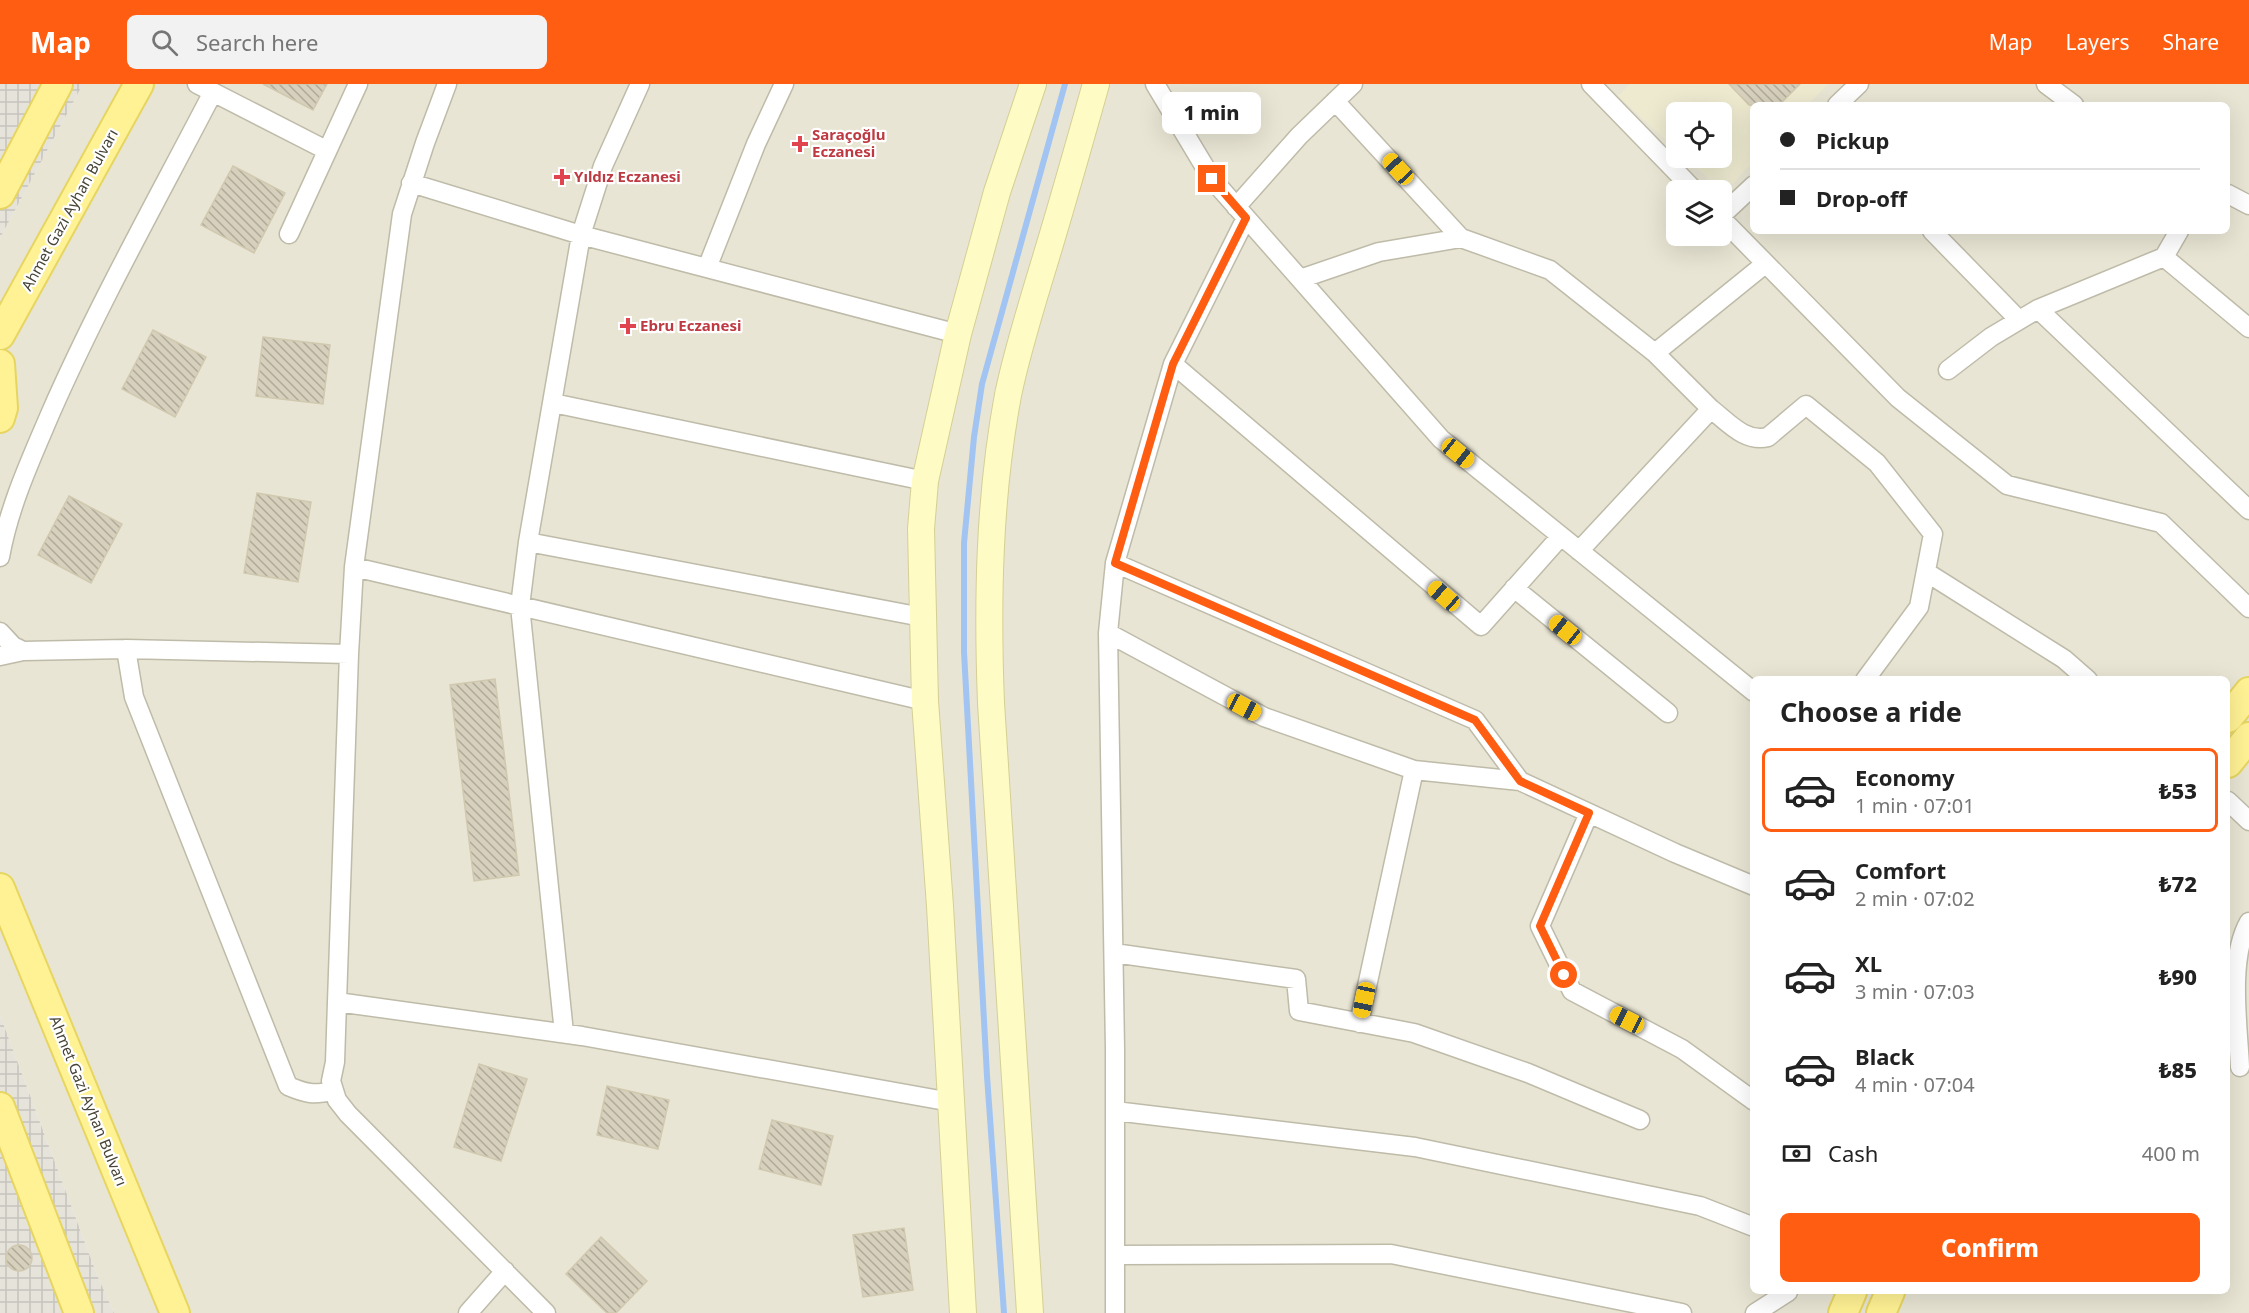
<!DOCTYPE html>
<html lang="en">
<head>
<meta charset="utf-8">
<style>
	body { margin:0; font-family:"Noto Sans",sans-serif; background:#f2f2f2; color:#222; height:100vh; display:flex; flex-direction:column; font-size:22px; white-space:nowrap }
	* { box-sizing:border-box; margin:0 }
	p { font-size:20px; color:#767676 }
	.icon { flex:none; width:33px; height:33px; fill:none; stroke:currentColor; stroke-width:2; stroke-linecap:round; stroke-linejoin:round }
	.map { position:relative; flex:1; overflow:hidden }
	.panel { position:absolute; left:1750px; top:592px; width:480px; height:618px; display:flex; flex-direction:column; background:#fff; border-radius:9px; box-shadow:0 6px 24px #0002 }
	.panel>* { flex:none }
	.hud { position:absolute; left:1750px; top:18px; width:480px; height:132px; border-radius:9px; box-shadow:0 6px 24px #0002; display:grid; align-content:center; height:132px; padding:0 30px; background:#fff }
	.tools { position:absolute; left:1666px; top:18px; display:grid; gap:12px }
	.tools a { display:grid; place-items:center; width:66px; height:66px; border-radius:9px; background:#fff; box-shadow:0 6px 24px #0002; font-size:30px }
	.end { position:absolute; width:27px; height:27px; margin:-14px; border:8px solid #ff5d12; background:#fff; box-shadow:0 0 0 3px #fff }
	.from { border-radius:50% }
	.bubble { position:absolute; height:42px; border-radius:9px; background:#fff; box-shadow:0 6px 24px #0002; font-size:20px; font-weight:800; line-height:42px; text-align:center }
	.car { position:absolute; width:18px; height:36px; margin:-18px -9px; border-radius:8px; box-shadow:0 0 4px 2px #0007; background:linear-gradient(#f5c518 24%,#345 0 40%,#f5c518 0 76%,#345 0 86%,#f5c518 0) }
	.hud b { display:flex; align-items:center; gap:21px; height:57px; font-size:22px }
	.hud b+b { border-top:2px solid #e0e0e0 }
	.hud i { width:15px; height:15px; background:#222 }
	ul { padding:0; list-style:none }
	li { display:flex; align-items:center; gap:18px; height:84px; margin:0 12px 9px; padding:0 18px; border:3px solid transparent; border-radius:9px }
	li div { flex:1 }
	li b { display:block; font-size:22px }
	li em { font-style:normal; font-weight:800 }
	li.on { border-color:#ff5d12 }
	li>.icon { width:54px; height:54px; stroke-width:1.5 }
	h2 { padding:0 30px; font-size:27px; line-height:72px }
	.pay { display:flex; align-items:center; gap:15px; height:66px; padding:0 30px; font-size:22px }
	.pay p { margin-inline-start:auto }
	.primary-button { display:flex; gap:12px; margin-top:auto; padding:12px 30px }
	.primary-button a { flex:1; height:69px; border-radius:9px; background:#ff5d12; color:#fff; font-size:24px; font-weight:800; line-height:69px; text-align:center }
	header { display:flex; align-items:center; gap:36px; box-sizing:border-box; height:84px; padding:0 30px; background:#ff5d12; color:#fff }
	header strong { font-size:28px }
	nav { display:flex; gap:33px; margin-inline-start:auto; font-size:21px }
	.search { width:420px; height:54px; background:#f2f2f2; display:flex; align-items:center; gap:15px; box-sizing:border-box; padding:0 21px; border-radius:9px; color:#767676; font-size:22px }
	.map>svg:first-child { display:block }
	.residential { fill:#e8e5d4; fill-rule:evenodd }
	.industrial { fill:url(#industrial-grid) }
	.education { fill:#edead0 }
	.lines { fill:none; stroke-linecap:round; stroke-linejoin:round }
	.stream { stroke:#a1c4f2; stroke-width:6 }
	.building { fill:url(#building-back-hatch); stroke:#d1c9af; stroke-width:1.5 }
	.street-casing { stroke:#bfbba9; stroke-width:21 }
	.secondary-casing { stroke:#d5cf95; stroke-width:28 }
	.primary-casing { stroke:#e7d561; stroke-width:32 }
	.street { stroke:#fff; stroke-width:18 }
	.secondary { stroke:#fffbc5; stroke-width:26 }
	.primary { stroke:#fff294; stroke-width:28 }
	.route { stroke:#ff5d12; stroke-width:8 }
	.health-dot { fill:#e0444e; stroke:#fff; stroke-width:2 }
	.labels { text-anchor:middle; stroke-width:4.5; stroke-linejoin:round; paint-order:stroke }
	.health-label { font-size:15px; font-weight:bold; fill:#be3a42; stroke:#fff; text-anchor:start }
	.street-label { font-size:15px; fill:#474335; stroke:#fff }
</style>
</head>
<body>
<header>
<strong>Map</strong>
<div class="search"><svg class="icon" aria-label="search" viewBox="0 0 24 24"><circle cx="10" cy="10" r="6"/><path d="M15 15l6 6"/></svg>Search here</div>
<nav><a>Map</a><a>Layers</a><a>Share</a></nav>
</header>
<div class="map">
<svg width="2249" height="1229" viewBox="0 0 2249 1229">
	<defs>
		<pattern id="industrial-grid" width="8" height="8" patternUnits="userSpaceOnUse" patternTransform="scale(1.5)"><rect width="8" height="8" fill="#e6e3db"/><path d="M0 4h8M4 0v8" fill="none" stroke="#c7c4bd"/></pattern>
		<pattern id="building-back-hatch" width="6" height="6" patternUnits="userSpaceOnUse" patternTransform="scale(1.5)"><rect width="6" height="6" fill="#d6d0bc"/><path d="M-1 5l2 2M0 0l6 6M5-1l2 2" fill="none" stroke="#afaa9a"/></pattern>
	</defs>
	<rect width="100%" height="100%" fill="#f4f2e7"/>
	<path class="residential" d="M 83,0 L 2249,0 L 2249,1229 L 114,1229 L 97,1191 L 0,931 L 0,154 ZM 1754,21 L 2228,21 L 2228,147 L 1754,147 ZM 1677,28 L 1722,28 L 1722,74 L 1677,74 ZM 1677,106 L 1722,106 L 1722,152 L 1677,152 ZM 1754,596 L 2228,596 L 2228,1208 L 1754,1208 Z"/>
	<path class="industrial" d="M 0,0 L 83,0 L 0,154 Z
		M 0,931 L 97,1191 L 114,1229 L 0,1229 Z"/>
	<path class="education" d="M 1630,0 L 1828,0 L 1808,21 L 1754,21 L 1753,78 L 1724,109 L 1686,74 L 1722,74 L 1722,28 L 1677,28 L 1677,66 L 1618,12 Z"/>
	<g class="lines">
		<path class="stream" d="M 1004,1229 L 987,992 L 964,568 L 964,459 L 974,353 L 982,300 L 1065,0"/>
	</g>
	<path class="building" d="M 263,0 L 327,0 L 313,26 Z
		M 1729,0 L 1800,0 L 1779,21 L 1749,21 Z
		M 233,82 L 285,109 L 254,169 L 201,141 Z
		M 153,246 L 206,273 L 175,333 L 122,305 Z
		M 263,253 L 330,261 L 323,320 L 256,312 Z
		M 257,409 L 311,418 L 298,498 L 244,489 Z
		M 69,412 L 122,440 L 91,499 L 38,471 Z
		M 495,595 L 519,791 L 474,797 L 450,601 Z
		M 479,980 L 527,995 L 501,1077 L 454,1063 Z
		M 607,1002 L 669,1016 L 658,1065 L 597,1051 Z
		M 772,1036 L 833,1052 L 821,1101 L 759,1085 Z
		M 904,1144 L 913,1206 L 863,1213 L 853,1151 Z
		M 601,1153 L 647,1197 L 616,1229 L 607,1229 L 566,1190 Z
		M6 1174a13 13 0 1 1 26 0a13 13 0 1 1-26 0Z"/>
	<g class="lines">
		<defs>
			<path id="street" d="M 197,0 L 326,66
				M 447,0 L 425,59 L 402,130 L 354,483 L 349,570 L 337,918 L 335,978 L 331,997 L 337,1016 L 348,1030 L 546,1229
				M 1155,0 L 1212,95 L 1441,355 L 1754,608
				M 1591,0 L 1694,106
				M 2046,0 L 2074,21
				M 1335,17 L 1461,154 L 1550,186 L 1655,269 L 1765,180
				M 1837,21 L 1859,0
				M 411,99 L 581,151 L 958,250
				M 2228,110 L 2249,121
				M 1236,123 L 1299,52 L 1353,0
				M 1722,131 L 1754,101
				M 1722,135 L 1898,314 L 2007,401 L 2161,439 L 2249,524
				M 1932,147 L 2019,236
				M 289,150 L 358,0
				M 2164,173 L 2179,147
				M 707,184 L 756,60 L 784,0
				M 1300,195 L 1379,168 L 1461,154
				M 2038,225 L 2249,426
				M 1173,280 L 1481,542 L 1561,452
				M 1948,286 L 1991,253 L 2038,225 L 2164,173 L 2249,244
				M 553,319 L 925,397
				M 1711,325 C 1728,338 1745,359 1768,353 L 1806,321 L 1877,379 L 1933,450 L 1919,523 L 1865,596
				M 528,458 L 922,533
				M 1579,467 L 1711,325 L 1655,269
				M 0,473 C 9,422 31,375 51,328 C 99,219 158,114 213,8
				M 1115,479 L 1475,636 L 1520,697
				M 354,483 L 925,617
				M 1926,488 L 2064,575 L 2088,596
				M 1514,504 L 1668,629
				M 0,548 L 13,562 L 23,567
				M 1108,549 L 1264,633 L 1414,686 L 1520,697 L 1675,769 L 1754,802
				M 126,565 L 134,613 L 288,1002 C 307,1010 313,1011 334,1007
				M 0,572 L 23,567 L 126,565 L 349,570
				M 2228,717 L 2249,737
				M 1589,729 L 1540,842 L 1572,907 L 1682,965 L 1754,1017
				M 1114,869 L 1296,895 L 1299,927 L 1414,949 L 1528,989 L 1640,1036
				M 337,918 L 582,952 L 951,1018
				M 1359,939 L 1414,686
				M 564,949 L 520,522 L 528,458 L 581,151 L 603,82 L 640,0
				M 2240,983 C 2238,941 2228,874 2249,838
				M 1115,1027 L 1415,1063 L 1700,1122 L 1754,1143
				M 1115,1171 L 1391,1170 L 1682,1229
				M 468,1229 L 505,1187
				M 1115,1229 L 1115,965 L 1108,549 L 1115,479 L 1173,280 L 1246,134
				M 1755,1229 L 1788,1208"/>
			<path id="secondary" d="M 963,1229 L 940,822 L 925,617 L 921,445 L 925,397 L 958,250 L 997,108 L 1033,0
				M 1030,1229 L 991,619 C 987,516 989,413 1008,311 C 1018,263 1033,217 1047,170 C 1064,114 1080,57 1096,0"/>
			<path id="primary" d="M 0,110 L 58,0
				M 0,251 L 139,0
				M 0,280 L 3,324 L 0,334
				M 2228,634 L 2249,608
				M 2228,679 L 2249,653
				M 0,804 L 175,1229
				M 0,1023 L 79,1229
				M 1843,1229 L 1852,1208
				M 1881,1229 L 1890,1208"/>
		</defs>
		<use href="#street" class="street-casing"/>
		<use href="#secondary" class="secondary-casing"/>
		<use href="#primary" class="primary-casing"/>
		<use href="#street" class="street"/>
		<use href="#secondary" class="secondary"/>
		<use href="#primary" class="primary"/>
	</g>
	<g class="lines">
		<path class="route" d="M 1212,95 L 1246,134 L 1173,280 L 1115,479 L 1475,636 L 1520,697 L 1589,729 L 1540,842 L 1564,891"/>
	</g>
	<g class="health-dot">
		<path d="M797 51h6v6h6v6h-6v6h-6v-6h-6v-6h6z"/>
		<path d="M559 84h6v6h6v6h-6v6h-6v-6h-6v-6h6z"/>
		<path d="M625 233h6v6h6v6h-6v6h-6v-6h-6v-6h6z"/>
	</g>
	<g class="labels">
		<g class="health-label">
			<text x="812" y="56">Saraçoğlu<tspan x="812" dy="17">Eczanesi</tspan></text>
			<text x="574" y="98">Yıldız Eczanesi</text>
			<text x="640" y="247">Ebru Eczanesi</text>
		</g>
		<g class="street-label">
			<text transform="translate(70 126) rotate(-61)" y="5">Ahmet Gazi Ayhan Bulvarı</text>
			<text transform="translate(88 1017) rotate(68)" y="5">Ahmet Gazi Ayhan Bulvarı</text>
		</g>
	</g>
</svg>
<div class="tools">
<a><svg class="icon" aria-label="locate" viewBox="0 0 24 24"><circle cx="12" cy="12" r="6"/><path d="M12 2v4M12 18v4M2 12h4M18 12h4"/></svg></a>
<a><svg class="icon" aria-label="layers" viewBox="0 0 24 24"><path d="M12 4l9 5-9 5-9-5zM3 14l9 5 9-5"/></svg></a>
</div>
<i class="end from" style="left:1564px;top:891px"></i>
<i class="end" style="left:1212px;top:95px"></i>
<div class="bubble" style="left:1162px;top:8px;width:99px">1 min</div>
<i class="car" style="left:1398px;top:85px;rotate:317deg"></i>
<i class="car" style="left:1458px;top:369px;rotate:129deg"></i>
<i class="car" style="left:1444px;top:512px;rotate:311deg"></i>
<i class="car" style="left:1565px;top:546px;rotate:309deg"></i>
<i class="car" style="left:1244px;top:623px;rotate:118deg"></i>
<i class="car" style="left:1364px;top:916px;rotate:192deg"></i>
<i class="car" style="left:1627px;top:936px;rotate:297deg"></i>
<div class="hud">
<b><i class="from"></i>Pickup</b>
<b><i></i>Drop-off</b>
</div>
<section class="panel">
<h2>Choose a ride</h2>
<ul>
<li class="on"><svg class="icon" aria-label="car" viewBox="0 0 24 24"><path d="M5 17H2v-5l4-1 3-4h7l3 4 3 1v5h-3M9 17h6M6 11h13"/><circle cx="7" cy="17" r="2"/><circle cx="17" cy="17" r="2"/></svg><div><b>Economy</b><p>1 min · 07:01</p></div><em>₺53</em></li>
<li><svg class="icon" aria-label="car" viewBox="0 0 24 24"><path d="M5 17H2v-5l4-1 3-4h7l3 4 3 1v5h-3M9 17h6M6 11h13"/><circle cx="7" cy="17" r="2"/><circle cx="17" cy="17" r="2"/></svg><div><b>Comfort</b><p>2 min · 07:02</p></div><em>₺72</em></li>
<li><svg class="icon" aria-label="car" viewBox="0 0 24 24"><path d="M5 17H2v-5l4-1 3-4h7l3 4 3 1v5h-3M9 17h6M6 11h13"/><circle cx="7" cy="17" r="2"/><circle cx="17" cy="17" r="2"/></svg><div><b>XL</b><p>3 min · 07:03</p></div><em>₺90</em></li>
<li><svg class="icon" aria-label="car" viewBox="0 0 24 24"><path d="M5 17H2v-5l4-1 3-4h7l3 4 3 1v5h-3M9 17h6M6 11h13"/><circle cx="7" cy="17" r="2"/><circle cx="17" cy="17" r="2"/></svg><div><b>Black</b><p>4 min · 07:04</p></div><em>₺85</em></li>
</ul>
<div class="pay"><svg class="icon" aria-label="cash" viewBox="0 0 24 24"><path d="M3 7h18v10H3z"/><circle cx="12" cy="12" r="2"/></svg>Cash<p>400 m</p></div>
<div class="primary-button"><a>Confirm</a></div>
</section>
</div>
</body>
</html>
